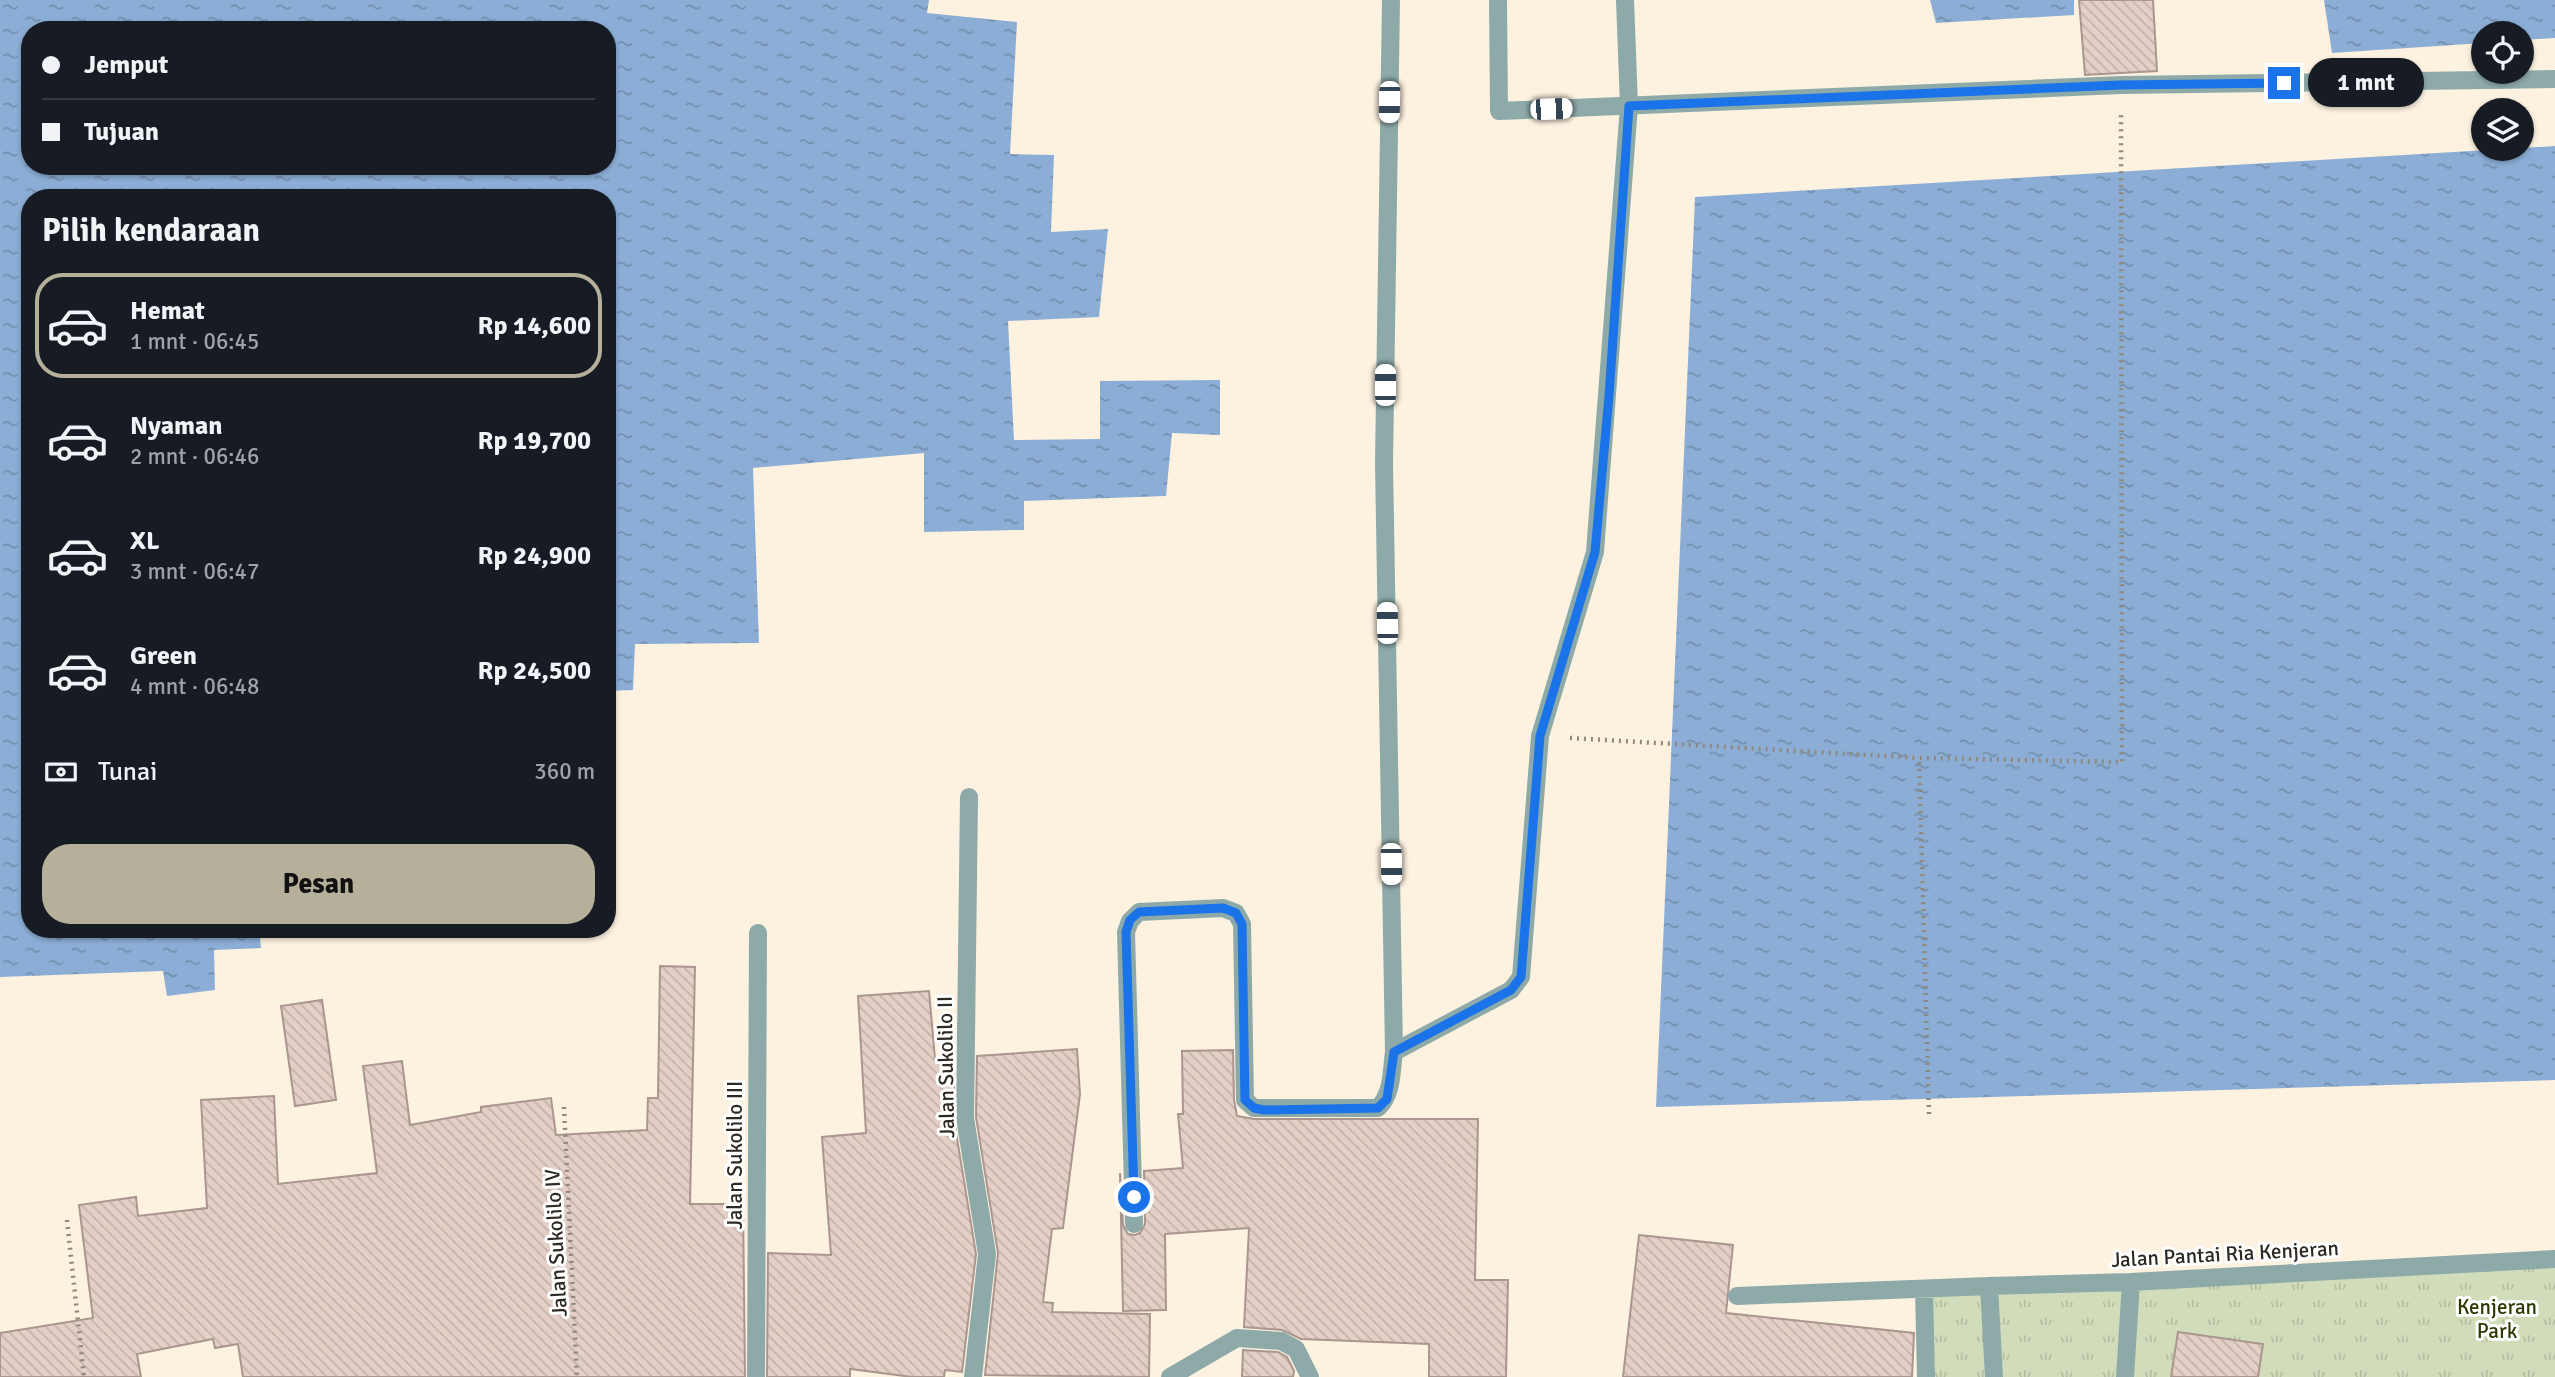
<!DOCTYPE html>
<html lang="id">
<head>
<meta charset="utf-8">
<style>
	body { margin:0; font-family:Signika,sans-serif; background:#20242c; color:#f1f3f6; height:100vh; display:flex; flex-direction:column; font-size:26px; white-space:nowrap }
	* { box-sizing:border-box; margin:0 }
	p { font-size:23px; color:#9ea1a6 }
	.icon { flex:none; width:38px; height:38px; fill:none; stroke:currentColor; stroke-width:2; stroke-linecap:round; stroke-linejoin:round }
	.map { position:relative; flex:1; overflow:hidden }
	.details { position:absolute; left:21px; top:189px; width:595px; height:749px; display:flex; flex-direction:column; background:#171b24; border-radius:28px; box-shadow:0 2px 5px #0004 }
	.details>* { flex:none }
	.hud { position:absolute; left:21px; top:21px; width:595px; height:154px; border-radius:28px; box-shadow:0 2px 5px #0004; display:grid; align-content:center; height:154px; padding:0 21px; background:#171b24 }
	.buttons { position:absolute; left:2471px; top:21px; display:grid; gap:14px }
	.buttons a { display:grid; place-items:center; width:63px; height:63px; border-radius:50%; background:#171b24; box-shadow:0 2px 5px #0004; font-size:35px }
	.end { position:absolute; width:32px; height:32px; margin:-16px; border:9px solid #1a73e8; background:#fff; box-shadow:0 0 0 4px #fff }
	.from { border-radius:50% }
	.bubble { position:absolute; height:49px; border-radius:24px; background:#171b24; box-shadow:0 2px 5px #0004; font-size:23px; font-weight:700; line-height:49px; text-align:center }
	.car { position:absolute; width:21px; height:42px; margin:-21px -10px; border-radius:9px; box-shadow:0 0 5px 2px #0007; background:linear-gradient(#fff 24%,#345 0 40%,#fff 0 76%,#345 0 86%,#fff 0) }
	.hud b { display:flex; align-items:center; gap:24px; height:66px; font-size:26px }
	.hud b+b { border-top:2px solid #363941 }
	.hud i { width:18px; height:18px; background:#f1f3f6 }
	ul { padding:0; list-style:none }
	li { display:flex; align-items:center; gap:21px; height:105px; margin:0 14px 10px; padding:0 7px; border:4px solid transparent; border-radius:28px }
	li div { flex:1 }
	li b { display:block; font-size:26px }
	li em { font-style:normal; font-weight:700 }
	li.current { border-color:#b6b09b }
	li>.icon { width:63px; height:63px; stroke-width:1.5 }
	h2 { padding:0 21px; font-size:32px; line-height:84px }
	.pay { display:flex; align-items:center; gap:18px; height:77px; padding:0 21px; font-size:26px }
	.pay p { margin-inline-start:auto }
	.primary-button { display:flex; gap:14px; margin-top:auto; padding:14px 21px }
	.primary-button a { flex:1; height:80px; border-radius:28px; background:#b6b09b; color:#111; font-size:28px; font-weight:700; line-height:80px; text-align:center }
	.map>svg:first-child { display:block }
	.park { fill:url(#park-tufts) }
	.water { fill:url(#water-ripples); fill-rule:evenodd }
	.building { fill:url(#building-back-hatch); stroke:#aa968e; stroke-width:2 }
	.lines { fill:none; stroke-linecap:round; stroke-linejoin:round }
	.path { stroke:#8f887c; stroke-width:4.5; stroke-dasharray:2 5; stroke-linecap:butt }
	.lane { stroke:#8daaa9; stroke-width:18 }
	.route { stroke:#1a73e8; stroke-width:9 }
	.labels { text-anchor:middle; stroke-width:6; stroke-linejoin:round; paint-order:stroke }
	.street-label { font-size:21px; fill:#2e2a23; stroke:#fff }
	.park-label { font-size:21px; fill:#2c3a00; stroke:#fff }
</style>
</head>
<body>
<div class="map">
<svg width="2555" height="1377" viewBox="0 0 2555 1377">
	<defs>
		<pattern id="park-tufts" width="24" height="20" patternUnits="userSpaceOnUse" patternTransform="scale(1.75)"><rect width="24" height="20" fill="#d1ddba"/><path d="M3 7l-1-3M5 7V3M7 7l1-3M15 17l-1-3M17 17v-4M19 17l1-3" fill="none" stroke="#b4bea0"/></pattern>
		<pattern id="water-ripples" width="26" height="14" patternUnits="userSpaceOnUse" patternTransform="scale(1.75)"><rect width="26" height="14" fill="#8caed6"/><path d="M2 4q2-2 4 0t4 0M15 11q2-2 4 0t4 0" fill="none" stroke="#738ead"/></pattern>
		<pattern id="building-back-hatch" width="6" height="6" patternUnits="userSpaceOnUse" patternTransform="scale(1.75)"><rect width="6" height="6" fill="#e4cfc6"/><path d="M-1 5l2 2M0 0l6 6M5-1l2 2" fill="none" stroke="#c4b2aa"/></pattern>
	</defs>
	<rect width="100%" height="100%" fill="#fdf2e0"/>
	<path class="park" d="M 2555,1259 L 2555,1377 L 1926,1377 L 1924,1290 Z"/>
	<path class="water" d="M 0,0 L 929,0 L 927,13 L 1017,22 L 1010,154 L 1054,155 L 1051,232 L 1108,229 L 1099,317 L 1008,321 L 1014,440 L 1100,439 L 1100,381 L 1220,380 L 1220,435 L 1172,433 L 1166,496 L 1024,501 L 1024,530 L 924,532 L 924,453 L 753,468 L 759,643 L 635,644 L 633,690 L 607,691 L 607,198 L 30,198 L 30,929 L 259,929 L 261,948 L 214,950 L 215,990 L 167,996 L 163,971 L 0,977 ZM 30,30 L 607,30 L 607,166 L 30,166 Z
		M 1930,0 L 2074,0 L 2074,15 L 1936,23 Z
		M 2324,0 L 2555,0 L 2555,38 L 2522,40 L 2522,33 L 2483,33 L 2483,43 L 2332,53 Z
		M 2555,146 L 2555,1080 L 1656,1107 L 1695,197 Z"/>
	<path class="building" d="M 2079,0 L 2153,0 L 2157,71 L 2085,75 Z
		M 660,966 L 695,967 L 690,1204 L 743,1204 L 745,1377 L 243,1377 L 238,1344 L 215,1348 L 213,1339 L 137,1354 L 141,1377 L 0,1377 L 0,1333 L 93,1318 L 79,1205 L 136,1197 L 138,1216 L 207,1208 L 201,1100 L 274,1096 L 278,1184 L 377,1173 L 363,1066 L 402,1061 L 410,1125 L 481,1112 L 481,1107 L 551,1098 L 556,1135 L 647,1130 L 648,1098 L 658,1098 Z
		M 929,991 L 935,1059 L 954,1057 L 954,1120 L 976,1254 L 962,1372 L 945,1370 L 944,1377 L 912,1377 L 850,1369 L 850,1377 L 767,1377 L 768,1253 L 831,1255 L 822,1137 L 866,1133 L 858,996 Z
		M 322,1000 L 336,1100 L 295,1106 L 281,1006 Z
		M 1077,1049 L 1080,1094 L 1063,1228 L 1052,1229 L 1043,1302 L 1053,1303 L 1052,1312 L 1150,1314 L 1149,1377 L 985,1375 L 998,1253 L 976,1117 L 977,1056 Z
		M 1233,1050 L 1234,1100 L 1237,1116 L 1254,1119 L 1478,1119 L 1475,1280 L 1508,1280 L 1506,1377 L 1429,1377 L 1429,1344 L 1301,1339 L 1282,1330 L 1244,1327 L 1249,1228 L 1165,1234 L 1166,1310 L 1123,1311 L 1120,1173 L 1123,1225 L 1128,1234 L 1135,1235 L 1140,1233 L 1145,1224 L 1144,1171 L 1183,1168 L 1178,1114 L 1183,1114 L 1182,1051 Z
		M 1639,1235 L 1733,1245 L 1726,1313 L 1914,1333 L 1912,1377 L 1623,1377 Z
		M 2178,1332 L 2263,1344 L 2258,1377 L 2171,1377 Z
		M 1243,1350 L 1278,1352 L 1287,1357 L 1294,1371 L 1293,1377 L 1242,1377 Z"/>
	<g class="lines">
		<path class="path" d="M 1570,738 L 1919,758
			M 564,1107 L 577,1377
			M 1929,1114 L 1919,758 L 2122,762 L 2121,114
			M 67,1220 L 84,1377"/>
		<path class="lane" d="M 1498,0 L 1499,111 L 2121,85 L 2555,79
			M 969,797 L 965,1118 L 987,1254 L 973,1377
			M 1394,1052 L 1511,990 L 1521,977 L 1540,736 L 1595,552 L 1629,106 L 1625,0
			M 1134,1224 L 1126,932 L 1130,921 L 1139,912 L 1223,908 L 1236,913 L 1242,924 L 1245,1100 L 1254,1108 L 1378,1108 C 1393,1093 1391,1072 1394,1052 L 1384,463 L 1391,0
			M 1924,1290 L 1926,1377
			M 1737,1296 L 1989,1286
			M 756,1377 L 758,933
			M 1170,1377 L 1237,1338 L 1281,1341 L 1296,1349 L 1310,1377
			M 1994,1377 L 1989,1286 L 2131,1282 L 2555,1259
			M 2125,1377 L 2131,1282"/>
	</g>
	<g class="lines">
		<path class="route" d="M 1134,1197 L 1126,932 L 1130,920 L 1139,912 L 1223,908 L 1236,913 L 1242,924 L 1245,1100 L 1254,1108 L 1264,1110 L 1378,1108 L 1387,1099 L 1394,1052 L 1511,990 L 1521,977 L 1540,736 L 1595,552 L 1609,396 L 1629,106 L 2121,85 L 2284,83"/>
	</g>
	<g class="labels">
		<g class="street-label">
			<text transform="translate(946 1067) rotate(-91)" y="7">Jalan Sukolilo II</text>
			<text transform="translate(735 1155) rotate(-90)" y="7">Jalan Sukolilo III</text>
			<text transform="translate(556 1243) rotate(-93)" y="7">Jalan Sukolilo IV</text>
			<text transform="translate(2225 1254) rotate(-3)" y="7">Jalan Pantai Ria Kenjeran</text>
		</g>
		<g class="park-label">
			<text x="2497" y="1314">Kenjeran<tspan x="2497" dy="24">Park</tspan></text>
		</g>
	</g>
</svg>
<div class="buttons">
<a><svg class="icon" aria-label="locate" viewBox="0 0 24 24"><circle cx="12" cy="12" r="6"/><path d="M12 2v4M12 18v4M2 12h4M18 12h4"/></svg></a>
<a><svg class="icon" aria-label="layers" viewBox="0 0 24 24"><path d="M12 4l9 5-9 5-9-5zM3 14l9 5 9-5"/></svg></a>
</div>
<i class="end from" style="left:1134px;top:1197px"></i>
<i class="end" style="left:2284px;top:83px"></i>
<div class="bubble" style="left:2308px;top:58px;width:116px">1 mnt</div>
<i class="car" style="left:1389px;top:102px;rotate:181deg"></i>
<i class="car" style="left:1551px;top:109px;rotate:88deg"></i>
<i class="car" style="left:1385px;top:385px;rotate:0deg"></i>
<i class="car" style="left:1387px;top:623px;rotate:359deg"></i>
<i class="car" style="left:1391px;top:864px;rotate:179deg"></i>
<div class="hud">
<b><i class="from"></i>Jemput</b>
<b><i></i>Tujuan</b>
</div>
<section class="details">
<h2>Pilih kendaraan</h2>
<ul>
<li class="current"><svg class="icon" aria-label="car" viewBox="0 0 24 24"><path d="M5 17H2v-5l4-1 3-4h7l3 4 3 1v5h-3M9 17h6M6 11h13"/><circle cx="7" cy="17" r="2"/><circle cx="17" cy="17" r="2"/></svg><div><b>Hemat</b><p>1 mnt · 06:45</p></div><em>Rp 14,600</em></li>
<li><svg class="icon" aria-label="car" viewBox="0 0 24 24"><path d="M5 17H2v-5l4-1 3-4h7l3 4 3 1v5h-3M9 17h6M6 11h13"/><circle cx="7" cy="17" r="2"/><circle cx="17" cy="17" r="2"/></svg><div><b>Nyaman</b><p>2 mnt · 06:46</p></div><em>Rp 19,700</em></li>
<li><svg class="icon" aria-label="car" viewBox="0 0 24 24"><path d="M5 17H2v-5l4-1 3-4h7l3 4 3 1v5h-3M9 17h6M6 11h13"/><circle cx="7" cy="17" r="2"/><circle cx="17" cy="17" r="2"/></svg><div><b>XL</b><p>3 mnt · 06:47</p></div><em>Rp 24,900</em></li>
<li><svg class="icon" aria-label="car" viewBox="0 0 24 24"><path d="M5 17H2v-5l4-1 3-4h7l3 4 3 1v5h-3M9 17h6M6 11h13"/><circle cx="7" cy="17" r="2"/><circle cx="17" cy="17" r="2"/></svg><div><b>Green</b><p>4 mnt · 06:48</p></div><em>Rp 24,500</em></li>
</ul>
<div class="pay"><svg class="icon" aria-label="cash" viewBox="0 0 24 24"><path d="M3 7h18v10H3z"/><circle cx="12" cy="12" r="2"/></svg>Tunai<p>360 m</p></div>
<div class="primary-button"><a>Pesan</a></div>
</section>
</div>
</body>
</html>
